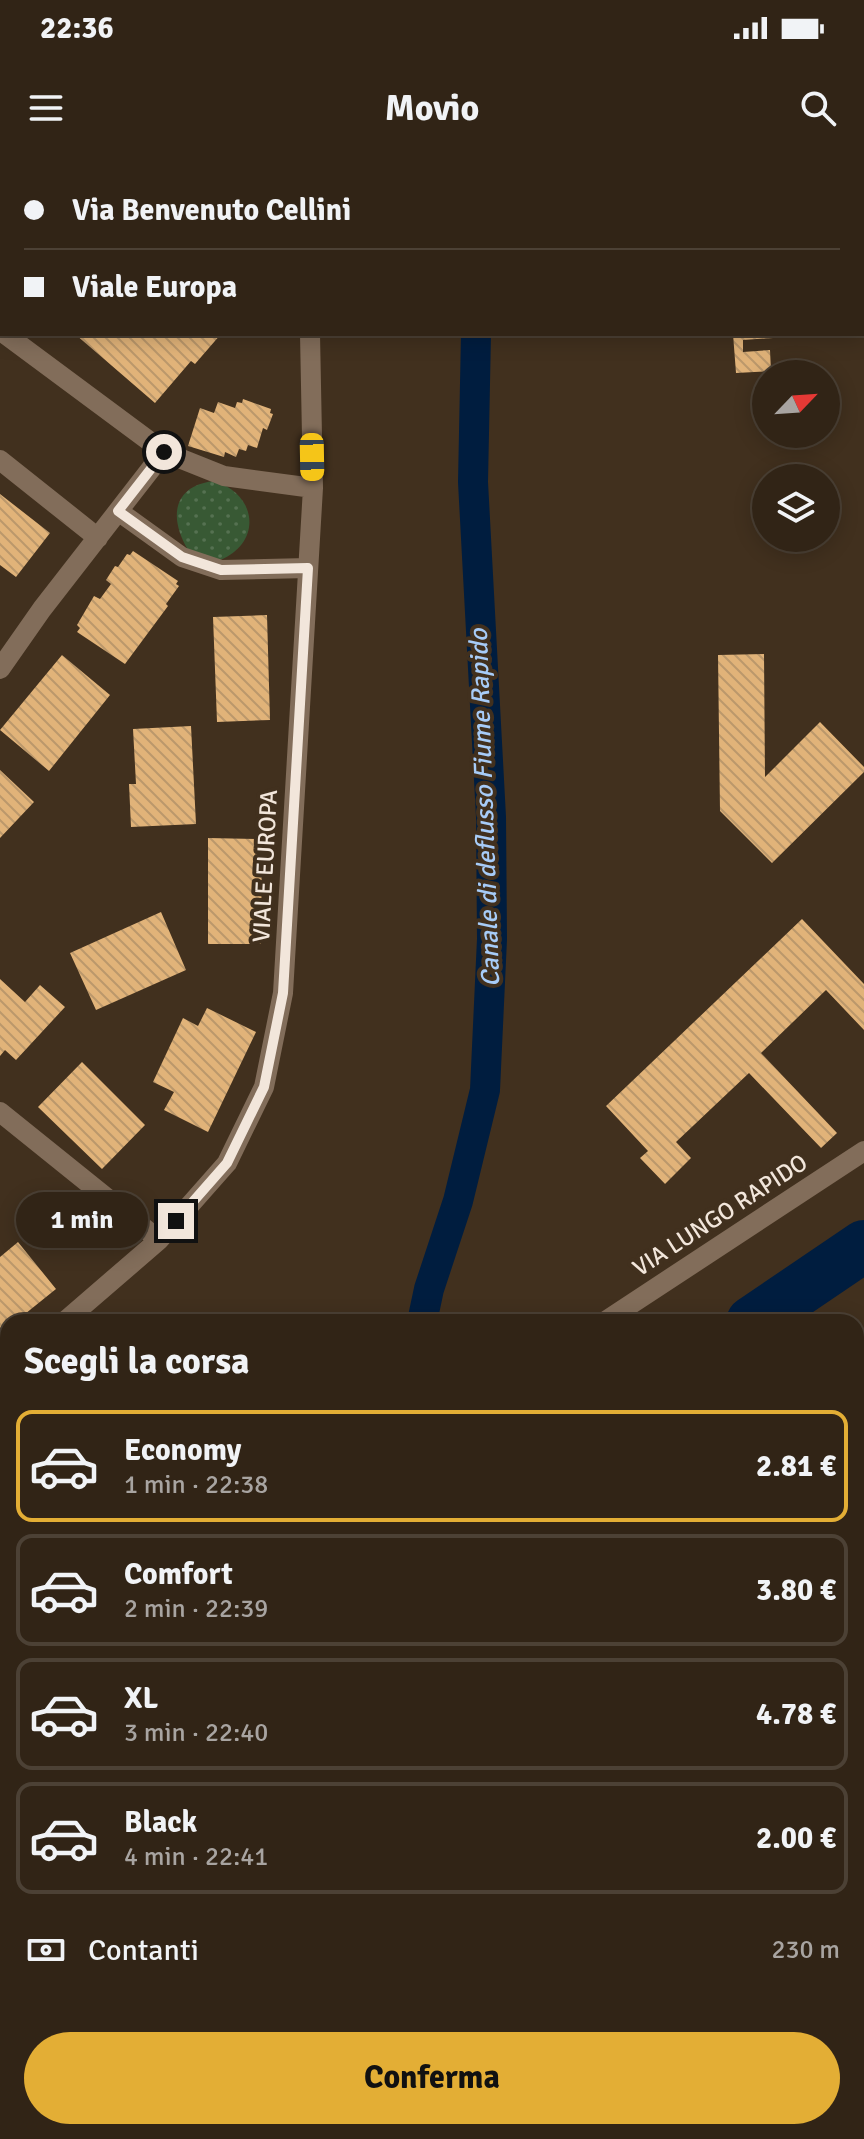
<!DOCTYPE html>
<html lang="it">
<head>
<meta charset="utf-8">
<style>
	body { margin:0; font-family:Signika,sans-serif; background:#3d3023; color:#f1f3f6; height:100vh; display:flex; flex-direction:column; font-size:30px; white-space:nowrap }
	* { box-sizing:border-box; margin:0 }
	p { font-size:26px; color:#a8a4a1 }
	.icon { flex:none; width:44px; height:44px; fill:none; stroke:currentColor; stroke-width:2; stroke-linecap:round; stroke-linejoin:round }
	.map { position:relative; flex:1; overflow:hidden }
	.panel { position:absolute; left:0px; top:1154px; width:864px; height:826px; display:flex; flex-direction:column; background:#312416; border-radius:24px 24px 0 0; box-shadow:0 4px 20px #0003,0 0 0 2px #4c4135 }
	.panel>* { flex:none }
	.guide { position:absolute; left:0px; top:0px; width:864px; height:176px; box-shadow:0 4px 20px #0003,0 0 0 2px #4c4135; display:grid; align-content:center; height:176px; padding:0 24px; background:#312416 }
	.needle { width:52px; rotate:65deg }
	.tools { position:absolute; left:752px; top:200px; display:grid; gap:16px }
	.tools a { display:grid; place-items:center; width:88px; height:88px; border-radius:50%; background:#312416; box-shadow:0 4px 20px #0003,0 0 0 2px #4c4135; font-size:40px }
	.end { position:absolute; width:36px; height:36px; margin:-18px; border:10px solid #f2e6db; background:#111; box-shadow:0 0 0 4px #111 }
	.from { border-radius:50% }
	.bubble { position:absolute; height:56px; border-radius:28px; background:#312416; box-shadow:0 4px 20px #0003,0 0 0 2px #4c4135; font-size:26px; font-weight:800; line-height:56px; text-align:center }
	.car { position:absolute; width:24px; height:48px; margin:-24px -12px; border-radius:10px; box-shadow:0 0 6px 2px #0007; background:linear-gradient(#f5c518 24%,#345 0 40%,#f5c518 0 76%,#345 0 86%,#f5c518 0) }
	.guide b { display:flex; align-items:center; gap:28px; height:76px; font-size:30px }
	.guide b+b { border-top:2px solid #4c4135 }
	.guide i { width:20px; height:20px; background:#f1f3f6 }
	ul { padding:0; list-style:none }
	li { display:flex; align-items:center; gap:24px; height:112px; margin:0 16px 12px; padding:0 8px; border:4px solid #4c4135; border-radius:16px }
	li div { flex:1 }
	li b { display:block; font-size:30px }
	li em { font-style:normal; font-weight:800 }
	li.current { border-color:#e3ae35 }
	li>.icon { width:72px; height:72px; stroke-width:1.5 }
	h2 { padding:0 24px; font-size:36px; line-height:96px }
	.pay { display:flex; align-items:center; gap:20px; height:88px; padding:0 24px; font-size:30px }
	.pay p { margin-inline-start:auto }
	.primary-button { display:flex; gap:16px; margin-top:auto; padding:16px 24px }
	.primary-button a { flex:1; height:92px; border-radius:48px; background:#e3ae35; color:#111; font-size:32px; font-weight:800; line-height:92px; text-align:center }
	.status { display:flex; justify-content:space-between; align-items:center; height:56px; padding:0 40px; background:#312416; direction:ltr }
	.status svg { height:22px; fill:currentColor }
	header { display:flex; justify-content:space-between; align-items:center; height:104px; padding:0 24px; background:#312416; font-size:36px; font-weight:800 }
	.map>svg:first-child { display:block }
	.grass { fill:url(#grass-dots) }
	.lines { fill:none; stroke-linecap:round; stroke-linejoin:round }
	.canal { stroke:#001d3f; stroke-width:30 }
	.river { stroke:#001d3f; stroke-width:52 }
	.building { fill:url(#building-back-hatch) }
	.path { stroke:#9e9081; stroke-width:5; stroke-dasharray:6 6; stroke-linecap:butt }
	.minor { stroke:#826d5a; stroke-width:20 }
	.trunk { stroke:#e0887d; stroke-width:22 }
	.route { stroke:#f2e6db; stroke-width:10 }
	.labels { text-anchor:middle; stroke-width:8; stroke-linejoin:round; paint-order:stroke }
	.street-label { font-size:24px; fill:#f2e6db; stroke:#41301e }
	.water-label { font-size:26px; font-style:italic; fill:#a7ccf8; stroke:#41301e }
</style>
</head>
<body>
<div class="status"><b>22:36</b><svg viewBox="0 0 49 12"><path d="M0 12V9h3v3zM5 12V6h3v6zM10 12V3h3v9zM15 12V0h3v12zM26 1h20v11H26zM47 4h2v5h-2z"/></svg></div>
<header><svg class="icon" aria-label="menu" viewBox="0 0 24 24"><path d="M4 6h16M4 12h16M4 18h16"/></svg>Movio<svg class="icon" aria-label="search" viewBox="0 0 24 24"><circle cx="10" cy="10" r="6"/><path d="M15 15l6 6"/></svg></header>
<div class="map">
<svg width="864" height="1979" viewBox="0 0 864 1979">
	<defs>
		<pattern id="grass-dots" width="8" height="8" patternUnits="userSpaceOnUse" patternTransform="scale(2)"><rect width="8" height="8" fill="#385934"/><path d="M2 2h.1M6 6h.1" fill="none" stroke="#557151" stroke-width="1.8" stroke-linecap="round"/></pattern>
		<pattern id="building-back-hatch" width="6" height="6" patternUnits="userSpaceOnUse" patternTransform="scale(2)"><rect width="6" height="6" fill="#e1b379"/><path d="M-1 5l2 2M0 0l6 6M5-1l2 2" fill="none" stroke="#bb986b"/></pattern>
	</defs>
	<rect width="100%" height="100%" fill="#41301e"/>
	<path class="grass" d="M 214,321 C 257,334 263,382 220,400 L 188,390 C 169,358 172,326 214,321 Z"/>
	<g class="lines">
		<path class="canal" d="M 479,2 L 479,0
			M 422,1162 L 429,1129 L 458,1041 L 485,930 L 492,779 L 491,657 L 473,322 L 476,174"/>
		<path class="river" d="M 752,1162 L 864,1086
			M 0,1761 L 8,1754"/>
	</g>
	<path class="building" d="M 75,174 L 221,174 L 195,204 L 191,201 L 155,243 Z
		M 733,174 L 773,174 L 773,178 L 743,180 L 743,192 L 770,190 L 771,211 L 736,213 Z
		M 243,239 L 271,249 L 270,253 L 273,254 L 267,270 L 263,268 L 257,288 L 248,285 L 246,291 L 239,289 L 236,297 L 225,292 L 224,297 L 188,286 L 200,248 L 214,253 L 218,242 L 235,248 L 237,242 L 242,243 Z
		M 0,334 L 50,373 L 16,417 L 0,405 Z
		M 133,391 L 178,421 L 176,424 L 179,426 L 166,444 L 168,446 L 125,504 L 77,472 L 80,468 L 77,465 L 94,436 L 100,439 L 111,424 L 106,420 L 115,406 L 118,407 L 127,394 L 130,395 Z
		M 267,455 L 270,560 L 217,562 L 213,457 Z
		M 764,494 L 765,617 L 820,562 L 864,607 L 864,612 L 772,703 L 720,651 L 718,495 Z
		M 62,495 L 110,535 L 49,611 L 0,570 Z
		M 191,566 L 196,664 L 131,667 L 129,624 L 136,624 L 133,569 Z
		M 0,610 L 34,642 L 0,678 Z
		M 208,678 L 262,679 L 261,784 L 208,784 Z
		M 161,752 L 186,810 L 96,850 L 70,793 Z
		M 802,759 L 864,824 L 864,870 L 826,830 L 761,893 L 837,973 L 821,988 L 749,913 L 676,982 L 691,998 L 665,1024 L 640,998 L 648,991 L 606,946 Z
		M 0,819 L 25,842 L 40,825 L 65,847 L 16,900 L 5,890 L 0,896 Z
		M 207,848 L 256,872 L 208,972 L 164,950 L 174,932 L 153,922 L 183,858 L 198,866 Z
		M 82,902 L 145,965 L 102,1009 L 38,947 Z
		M 18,1082 L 56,1129 L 15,1162 L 8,1162 L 8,1168 L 0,1174 L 0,1097 Z"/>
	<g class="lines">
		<path class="path" d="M 856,1181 L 864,1176
			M 0,1815 L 8,1808"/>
		<path class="minor" d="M 307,0 L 307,2
			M 836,2 L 836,0
			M 5,174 L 164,292 L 224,316 L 313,328
			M 0,300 L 98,378
			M 118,351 L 182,397 L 221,410 L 308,408
			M 0,509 L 42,449 L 164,292
			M 0,952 L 159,1080
			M 64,1162 L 159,1080 L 227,1003 L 264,927 L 283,833 L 313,328 L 310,174
			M 604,1162 L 864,991
			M 0,1217 L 8,1210
			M 0,1651 L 8,1645"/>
		<path class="trunk" d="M 856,1488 L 864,1481
			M 194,1979 L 205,1972"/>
	</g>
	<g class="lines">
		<path class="route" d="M 164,292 L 118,351 L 182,397 L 221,410 L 308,408 L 283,833 L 264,927 L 227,1003 L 176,1061"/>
	</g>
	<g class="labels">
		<g class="street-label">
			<text transform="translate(265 706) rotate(-87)" y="8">VIALE EUROPA</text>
			<text transform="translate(720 1055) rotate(-33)" y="8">VIA LUNGO RAPIDO</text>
		</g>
		<g class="water-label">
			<text transform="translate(484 648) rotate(-92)" y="9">Canale di deflusso Fiume Rapido</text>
		</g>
	</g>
</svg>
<div class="tools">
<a><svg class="needle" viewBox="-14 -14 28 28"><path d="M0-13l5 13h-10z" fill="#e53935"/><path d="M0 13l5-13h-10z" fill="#a8a4a1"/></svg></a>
<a><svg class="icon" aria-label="layers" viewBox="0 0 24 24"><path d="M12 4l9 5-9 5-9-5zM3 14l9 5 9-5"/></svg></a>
</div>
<i class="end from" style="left:164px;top:292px"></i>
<i class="end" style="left:176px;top:1061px"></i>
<div class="bubble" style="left:16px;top:1032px;width:132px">1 min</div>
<i class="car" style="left:312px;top:297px;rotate:179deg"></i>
<div class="guide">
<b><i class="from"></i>Via Benvenuto Cellini</b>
<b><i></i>Viale Europa</b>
</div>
<section class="panel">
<h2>Scegli la corsa</h2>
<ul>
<li class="current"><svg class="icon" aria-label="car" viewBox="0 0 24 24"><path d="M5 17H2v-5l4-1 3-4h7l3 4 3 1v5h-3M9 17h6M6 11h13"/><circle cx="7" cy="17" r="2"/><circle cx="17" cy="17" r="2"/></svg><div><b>Economy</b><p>1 min · 22:38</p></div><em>2.81 €</em></li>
<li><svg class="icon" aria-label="car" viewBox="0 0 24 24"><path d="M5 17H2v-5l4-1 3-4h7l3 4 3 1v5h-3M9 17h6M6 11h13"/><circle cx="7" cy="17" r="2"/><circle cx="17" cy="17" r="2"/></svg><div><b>Comfort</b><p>2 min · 22:39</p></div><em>3.80 €</em></li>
<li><svg class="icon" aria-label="car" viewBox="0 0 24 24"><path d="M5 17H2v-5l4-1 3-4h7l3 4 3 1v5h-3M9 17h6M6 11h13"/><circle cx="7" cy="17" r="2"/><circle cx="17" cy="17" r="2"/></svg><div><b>XL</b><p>3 min · 22:40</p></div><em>4.78 €</em></li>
<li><svg class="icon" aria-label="car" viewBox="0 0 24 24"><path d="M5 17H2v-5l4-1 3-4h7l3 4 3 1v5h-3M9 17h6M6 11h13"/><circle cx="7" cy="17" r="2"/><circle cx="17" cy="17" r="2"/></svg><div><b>Black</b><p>4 min · 22:41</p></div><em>2.00 €</em></li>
</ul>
<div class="pay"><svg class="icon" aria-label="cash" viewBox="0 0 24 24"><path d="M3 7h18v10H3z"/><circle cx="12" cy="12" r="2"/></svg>Contanti<p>230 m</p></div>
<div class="primary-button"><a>Conferma</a></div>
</section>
</div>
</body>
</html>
